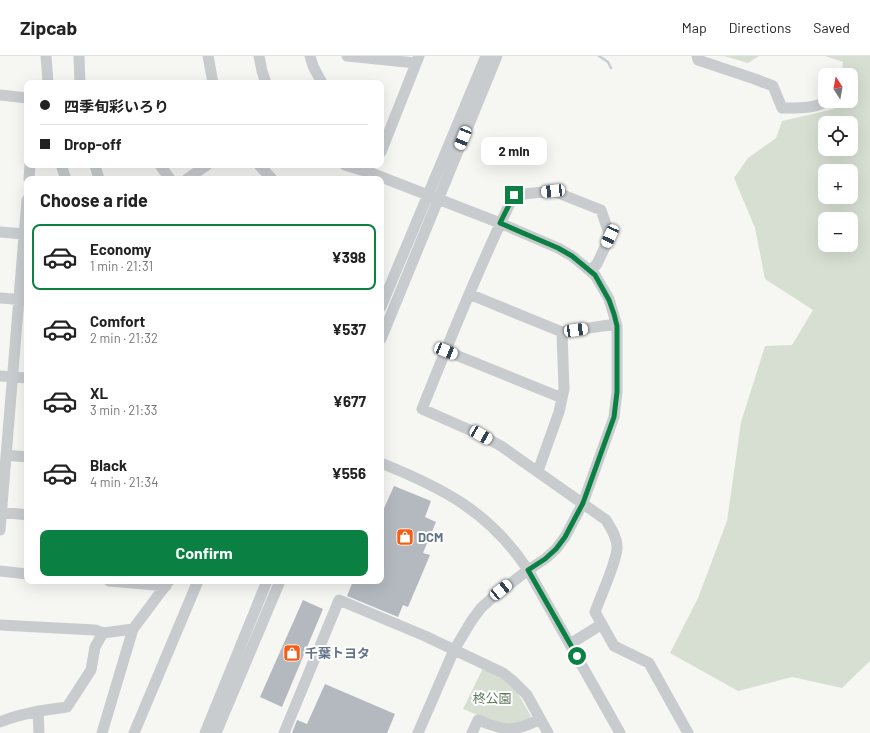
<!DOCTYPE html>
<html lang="en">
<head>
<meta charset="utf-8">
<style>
	body { margin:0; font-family:Barlow,"Noto Sans JP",sans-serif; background:#f6f6f6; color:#222; height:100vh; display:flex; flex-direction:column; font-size:15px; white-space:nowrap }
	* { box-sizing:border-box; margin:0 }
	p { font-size:13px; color:#767676 }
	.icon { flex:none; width:22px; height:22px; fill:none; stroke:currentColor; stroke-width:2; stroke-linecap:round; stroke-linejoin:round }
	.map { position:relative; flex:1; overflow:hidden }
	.panel { position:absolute; left:24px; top:120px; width:360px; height:408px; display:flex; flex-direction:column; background:#fff; border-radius:8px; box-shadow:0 4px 16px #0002 }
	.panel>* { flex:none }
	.top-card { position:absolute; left:24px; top:24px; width:360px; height:88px; border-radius:8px; box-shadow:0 4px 16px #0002; display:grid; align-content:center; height:88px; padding:0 16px; background:#fff }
	.needle { width:26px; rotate:349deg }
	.fabs { position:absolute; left:818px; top:12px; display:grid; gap:8px }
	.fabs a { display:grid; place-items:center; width:40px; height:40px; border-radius:8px; background:#fff; box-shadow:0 4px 16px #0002; font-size:20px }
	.end { position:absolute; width:18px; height:18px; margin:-9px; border:5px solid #0b8043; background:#fff; box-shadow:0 0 0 2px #fff }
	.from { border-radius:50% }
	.bubble { position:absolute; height:28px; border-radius:8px; background:#fff; box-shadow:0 4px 16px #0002; font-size:13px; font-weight:700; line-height:28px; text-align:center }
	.car { position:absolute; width:12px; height:24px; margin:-12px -6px; border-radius:5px; box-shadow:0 0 3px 1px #0007; background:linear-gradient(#fff 24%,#345 0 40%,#fff 0 76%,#345 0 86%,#fff 0) }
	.top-card b { display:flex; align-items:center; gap:14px; height:38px; font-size:15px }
	.top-card b+b { border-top:1px solid #e0e0e0 }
	.top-card i { width:10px; height:10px; background:#222 }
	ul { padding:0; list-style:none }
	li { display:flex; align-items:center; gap:12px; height:66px; margin:0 8px 6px; padding:0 8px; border:2px solid transparent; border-radius:8px }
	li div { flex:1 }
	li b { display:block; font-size:15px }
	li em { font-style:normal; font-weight:700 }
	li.on { border-color:#0b8043 }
	li>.icon { width:36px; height:36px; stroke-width:1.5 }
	h2 { padding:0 16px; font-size:18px; line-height:48px }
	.primary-button { display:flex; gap:8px; margin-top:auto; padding:8px 16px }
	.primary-button a { flex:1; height:46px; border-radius:8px; background:#0b8043; color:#fff; font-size:16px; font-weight:700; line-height:46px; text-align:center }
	header { display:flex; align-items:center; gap:24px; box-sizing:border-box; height:56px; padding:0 20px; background:#fff; border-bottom:1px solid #e0e0e0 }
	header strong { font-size:19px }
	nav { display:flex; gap:22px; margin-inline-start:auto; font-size:14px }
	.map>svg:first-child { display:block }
	.green { fill:#d7dfd3; fill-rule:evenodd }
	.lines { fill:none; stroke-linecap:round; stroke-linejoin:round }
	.stream { stroke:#c5ced4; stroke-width:2.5 }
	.building { fill:#b3b9bf }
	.minor { stroke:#c8cccf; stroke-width:11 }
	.route { stroke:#0b8043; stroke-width:5 }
	.labels { text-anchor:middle; stroke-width:4; stroke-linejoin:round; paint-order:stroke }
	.poi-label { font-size:13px; font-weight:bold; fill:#627487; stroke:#fff; text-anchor:start }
	.park-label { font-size:13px; fill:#61795e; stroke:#fff }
</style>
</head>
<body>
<header>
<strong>Zipcab</strong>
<nav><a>Map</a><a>Directions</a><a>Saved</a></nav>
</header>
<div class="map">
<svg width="870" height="677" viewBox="0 0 870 677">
	<rect width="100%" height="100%" fill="#f6f7f3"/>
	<path class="green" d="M 724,0 L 759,0 L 748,7 Z
		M 825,0 L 870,0 L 870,605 L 842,632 L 792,621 L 738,635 L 670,597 L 698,542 L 727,465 L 741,366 L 765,290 L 792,289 L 813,254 L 765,223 L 755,172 L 734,122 L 748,102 L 776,82 L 782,65 L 834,53 L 836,45 L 851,45 L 851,19 L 841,19 L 843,6 ZM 825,67 L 851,67 L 851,93 L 825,93 ZM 825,115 L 851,115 L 851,141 L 825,141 ZM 825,163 L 851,163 L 851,189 L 825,189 Z
		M 483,612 L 507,626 L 517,636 L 531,660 C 526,665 513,670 505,669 C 494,667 474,657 463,653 Z"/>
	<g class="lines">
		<path class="stream" d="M 599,0 L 608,6 L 611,12"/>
	</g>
	<path class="building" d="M 394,430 L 431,445 L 425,461 L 436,466 L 423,497 L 430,499 L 408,551 L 403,549 L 398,561 L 347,540 L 353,525 L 381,525 L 381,459 Z
		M 303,544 L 323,553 L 282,651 L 260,641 Z
		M 325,628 L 395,658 L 387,677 L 292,677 L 297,664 L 307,668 Z"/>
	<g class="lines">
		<path class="minor" d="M 46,0 L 48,27
			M 79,0 L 80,27
			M 208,0 L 213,27
			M 259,0 L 262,15 L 266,27
			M 310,0 L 313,10 L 322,27
			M 347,0 L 416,7
			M 697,0 L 698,4 L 755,23 L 773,30 L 782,52 C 797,52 814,53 827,45
			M 0,39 L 27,42
			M 381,96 L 419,0
			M 61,109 L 66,123
			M 95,109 L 99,123
			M 160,109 L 170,123
			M 259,109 L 272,123
			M 345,109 L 371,117 L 500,167 L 558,192 L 572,200 L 595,219 L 609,243 L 617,270 L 617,336 L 614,361 L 583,447 L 565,481 L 556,493 L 545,503 L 528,514 L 492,542 L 481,552 L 472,564 L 454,594 L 418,677
			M 29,123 L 30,109
			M 187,123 L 207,109
			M 0,176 L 24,178
			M 590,215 L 597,208 L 610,180 L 601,154 L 553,135 L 514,139 C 480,209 451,281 422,353 L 481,379 L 501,390 L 606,464 C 611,472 618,483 617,493 C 615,510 601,539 595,556 L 614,590 L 649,607 L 688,677
			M 469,238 L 562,276 L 616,268
			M 0,242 L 25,244
			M 381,251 L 486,0
			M 381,283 L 497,0
			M 446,295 L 562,342
			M 0,320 L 27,322
			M 6,399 L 27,401
			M 381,407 C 443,432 490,456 528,514 L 620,677
			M 538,415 L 559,356 L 564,333 L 562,276
			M 2,456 L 27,459
			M 0,474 L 27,144
			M 0,515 L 27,518
			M 109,525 L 166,530
			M 0,569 L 95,574 L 103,577 L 133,573
			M 570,588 L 602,568
			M 38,655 L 39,677
			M 0,666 C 22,657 44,654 67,651 L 91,614 L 95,591 L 103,577
			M 102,677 L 133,573 L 169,525
			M 134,677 L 198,525
			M 205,677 L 267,525
			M 216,677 L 280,525
			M 284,677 L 339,544 L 425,580 L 503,617 L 512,624 L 527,639 L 548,677
			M 472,677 L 478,664 C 505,675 513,677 540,663"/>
	</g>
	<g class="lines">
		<path class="route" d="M 514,139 L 500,167 L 558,192 L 572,200 L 595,219 L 609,244 L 614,258 L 617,270 L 617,336 L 614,361 L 583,447 L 565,481 L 556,493 L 545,503 L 528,514 L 577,600"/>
	</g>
	<defs>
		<symbol id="shop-square" viewBox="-11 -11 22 22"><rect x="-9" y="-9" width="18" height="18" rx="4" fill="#f65c14" stroke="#fff"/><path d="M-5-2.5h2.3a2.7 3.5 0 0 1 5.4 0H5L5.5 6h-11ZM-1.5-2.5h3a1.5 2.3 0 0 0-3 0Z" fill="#fff"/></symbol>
	</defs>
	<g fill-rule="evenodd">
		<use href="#shop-square" x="395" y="471" width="20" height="20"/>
		<use href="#shop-square" x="282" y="587" width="20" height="20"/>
	</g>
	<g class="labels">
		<g class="poi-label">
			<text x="418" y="486">DCM</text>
			<text x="305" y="602">千葉トヨタ</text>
		</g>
		<g class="park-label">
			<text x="492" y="647">柊公園</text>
		</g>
	</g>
</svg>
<div class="fabs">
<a><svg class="needle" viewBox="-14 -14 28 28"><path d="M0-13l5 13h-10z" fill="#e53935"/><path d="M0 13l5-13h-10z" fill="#767676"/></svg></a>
<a><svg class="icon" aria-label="locate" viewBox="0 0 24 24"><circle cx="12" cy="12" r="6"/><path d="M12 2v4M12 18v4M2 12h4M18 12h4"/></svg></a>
<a>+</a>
<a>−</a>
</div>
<i class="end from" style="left:577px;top:600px"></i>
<i class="end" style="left:514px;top:139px"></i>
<div class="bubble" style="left:481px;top:81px;width:66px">2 min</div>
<i class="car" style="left:463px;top:82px;rotate:202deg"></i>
<i class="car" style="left:553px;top:135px;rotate:264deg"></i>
<i class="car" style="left:610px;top:180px;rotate:205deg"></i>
<i class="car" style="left:576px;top:274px;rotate:82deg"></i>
<i class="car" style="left:446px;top:295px;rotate:112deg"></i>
<i class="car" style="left:481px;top:379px;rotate:120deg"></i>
<i class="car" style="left:501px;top:534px;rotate:51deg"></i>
<div class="top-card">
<b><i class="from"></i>四季旬彩いろり</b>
<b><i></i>Drop-off</b>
</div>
<section class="panel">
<h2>Choose a ride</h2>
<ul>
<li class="on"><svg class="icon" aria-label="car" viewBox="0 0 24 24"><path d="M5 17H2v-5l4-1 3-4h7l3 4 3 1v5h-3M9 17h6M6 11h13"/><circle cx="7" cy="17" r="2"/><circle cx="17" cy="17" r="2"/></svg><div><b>Economy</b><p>1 min · 21:31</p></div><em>¥398</em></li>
<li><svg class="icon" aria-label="car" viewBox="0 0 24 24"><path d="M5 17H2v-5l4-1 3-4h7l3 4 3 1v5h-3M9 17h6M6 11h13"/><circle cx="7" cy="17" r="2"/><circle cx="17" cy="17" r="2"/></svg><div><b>Comfort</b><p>2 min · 21:32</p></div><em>¥537</em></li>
<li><svg class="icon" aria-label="car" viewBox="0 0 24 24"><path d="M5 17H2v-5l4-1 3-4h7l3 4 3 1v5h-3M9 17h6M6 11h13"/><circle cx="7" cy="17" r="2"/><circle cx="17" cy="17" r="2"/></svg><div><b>XL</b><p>3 min · 21:33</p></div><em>¥677</em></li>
<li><svg class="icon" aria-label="car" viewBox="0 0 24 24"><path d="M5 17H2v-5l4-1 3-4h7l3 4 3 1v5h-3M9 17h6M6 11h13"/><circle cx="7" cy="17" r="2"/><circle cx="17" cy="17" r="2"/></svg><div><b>Black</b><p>4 min · 21:34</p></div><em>¥556</em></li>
</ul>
<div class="primary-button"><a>Confirm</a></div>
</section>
</div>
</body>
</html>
